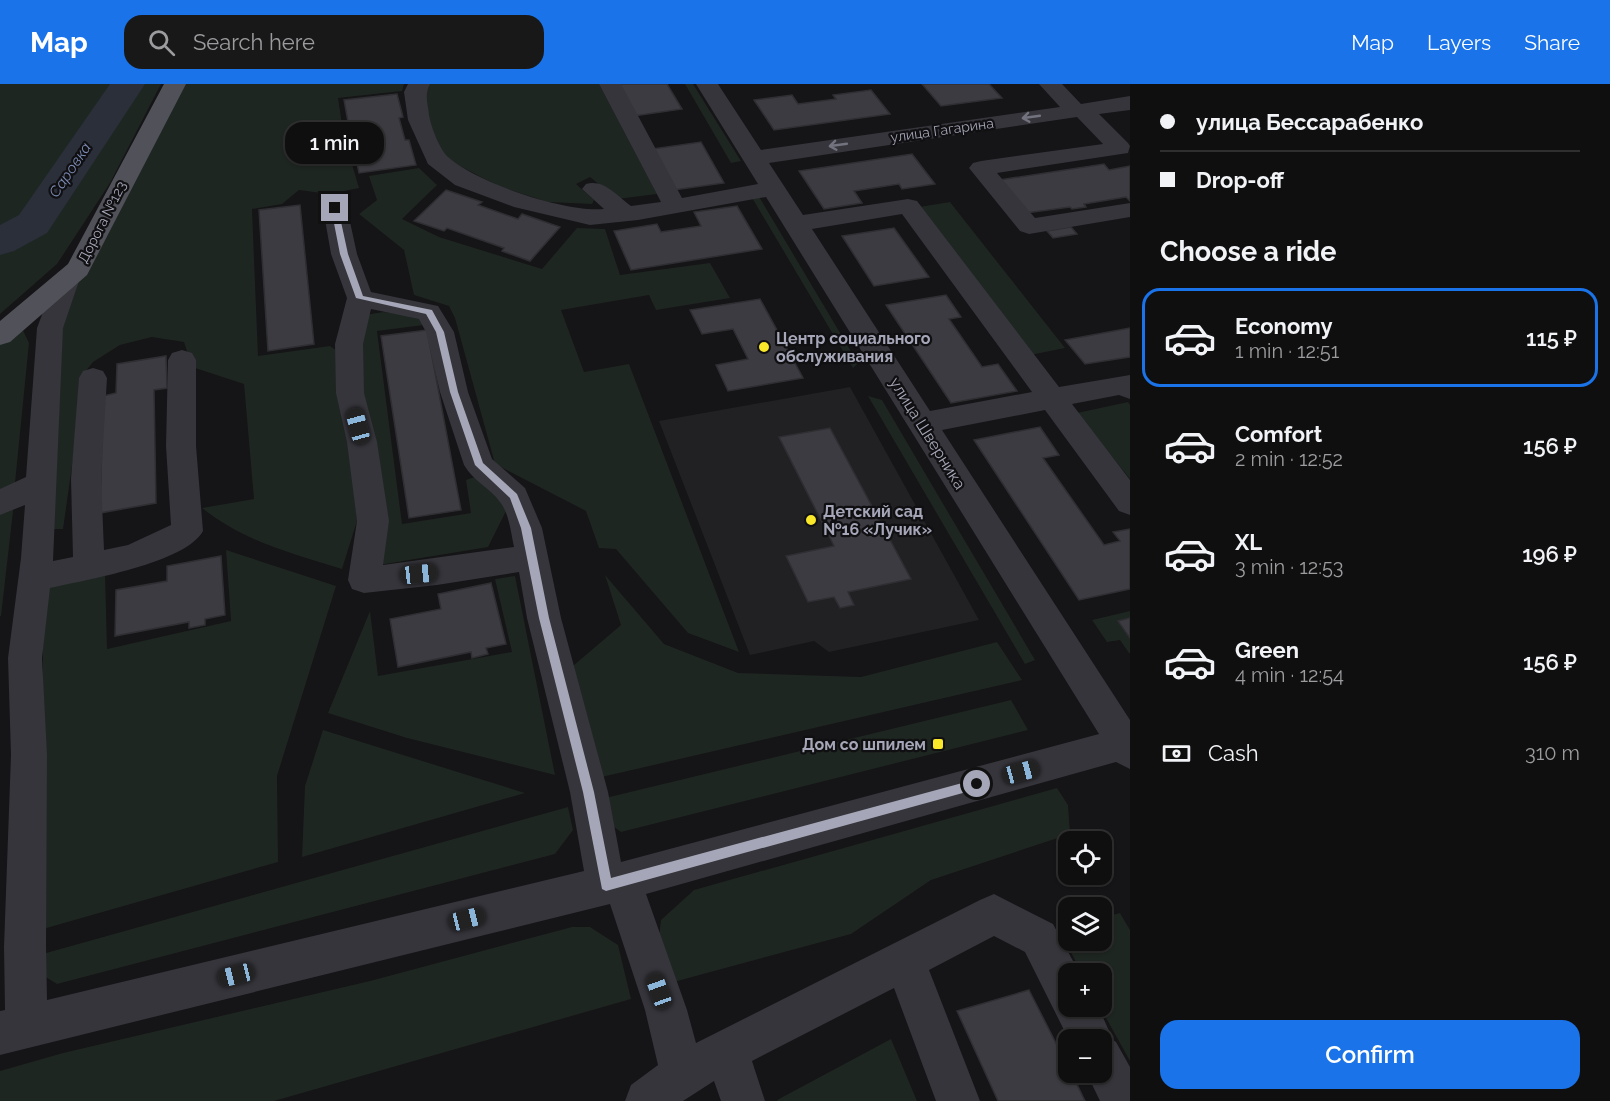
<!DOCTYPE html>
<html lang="en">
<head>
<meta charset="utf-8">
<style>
	body { margin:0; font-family:Raleway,sans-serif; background:#191819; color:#f1f3f6; height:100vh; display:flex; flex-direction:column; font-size:22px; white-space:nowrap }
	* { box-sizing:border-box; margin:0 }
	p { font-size:20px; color:#9c9c9f }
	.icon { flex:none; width:33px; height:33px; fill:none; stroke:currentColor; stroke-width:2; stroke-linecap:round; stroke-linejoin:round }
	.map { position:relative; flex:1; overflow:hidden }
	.details { display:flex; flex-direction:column; background:#100f10; width:480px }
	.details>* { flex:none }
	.top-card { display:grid; align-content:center; height:132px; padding:0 30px; background:#100f10 }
	.fabs { position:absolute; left:1058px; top:747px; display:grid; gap:12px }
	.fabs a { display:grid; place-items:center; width:54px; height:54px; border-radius:12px; background:#100f10; box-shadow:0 2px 4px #0004,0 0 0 2px #302f30; font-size:30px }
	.end { position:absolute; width:27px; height:27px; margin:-14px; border:8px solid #a5a6b7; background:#111; box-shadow:0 0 0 3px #111 }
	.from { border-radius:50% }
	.bubble { position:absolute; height:42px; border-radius:18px; background:#100f10; box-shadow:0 2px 4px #0004,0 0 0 2px #302f30; font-size:20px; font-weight:600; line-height:42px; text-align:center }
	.car { position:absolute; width:18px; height:36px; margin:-18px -9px; border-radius:8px; box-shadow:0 0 4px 2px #0007; background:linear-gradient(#222 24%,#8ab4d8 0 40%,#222 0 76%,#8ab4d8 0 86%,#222 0) }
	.top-card b { display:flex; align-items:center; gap:21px; height:57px; font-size:22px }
	.top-card b+b { border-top:2px solid #302f30 }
	.top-card i { width:15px; height:15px; background:#f1f3f6 }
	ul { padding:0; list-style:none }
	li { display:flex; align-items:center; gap:18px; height:99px; margin:0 12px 9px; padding:0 18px; border:3px solid transparent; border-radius:18px }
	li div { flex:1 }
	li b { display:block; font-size:22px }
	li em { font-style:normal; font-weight:600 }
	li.active { border-color:#1a73e8 }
	li>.icon { width:54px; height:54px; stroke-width:1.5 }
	h2 { padding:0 30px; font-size:27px; line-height:72px }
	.pay { display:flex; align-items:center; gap:15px; height:66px; padding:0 30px; font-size:22px }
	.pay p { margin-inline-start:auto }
	.primary-button { display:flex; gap:12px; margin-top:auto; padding:12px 30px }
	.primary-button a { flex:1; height:69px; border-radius:18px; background:#1a73e8; color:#fff; font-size:24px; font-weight:600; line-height:69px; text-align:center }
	header { display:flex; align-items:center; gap:36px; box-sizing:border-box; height:84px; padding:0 30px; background:#1a73e8; color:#fff }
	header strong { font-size:28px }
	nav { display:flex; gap:33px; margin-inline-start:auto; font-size:21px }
	.search { width:420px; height:54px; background:#191819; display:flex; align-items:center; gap:15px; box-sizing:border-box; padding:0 21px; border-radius:18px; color:#9c9c9f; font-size:22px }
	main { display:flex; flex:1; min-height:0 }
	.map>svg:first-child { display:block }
	.built { fill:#212023 }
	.green { fill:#1e2621 }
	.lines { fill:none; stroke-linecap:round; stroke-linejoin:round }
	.river { fill:#2a2f3a; fill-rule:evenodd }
	.building { fill:#3c3b41; stroke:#2f2e32; stroke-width:1.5 }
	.minor { fill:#35353b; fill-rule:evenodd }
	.major { fill:#51515a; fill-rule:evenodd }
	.oneway { stroke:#73737f }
	.route { fill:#a5a6b7 }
	.poi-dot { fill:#f9e729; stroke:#100f11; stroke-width:2 }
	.labels { text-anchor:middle; stroke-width:4.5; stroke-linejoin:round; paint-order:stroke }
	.far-street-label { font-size:14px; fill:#a5a6b7; stroke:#100f11 }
	.far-water-label { font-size:15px; font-style:italic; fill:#7b8bb4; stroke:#100f11 }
	.poi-label { font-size:16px; font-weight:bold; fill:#a5a6b7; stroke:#100f11; text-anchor:start }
	.street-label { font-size:16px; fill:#a5a6b7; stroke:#100f11 }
</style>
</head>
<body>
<header>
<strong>Map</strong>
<div class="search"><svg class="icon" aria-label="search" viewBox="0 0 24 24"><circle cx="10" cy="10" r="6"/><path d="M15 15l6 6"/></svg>Search here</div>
<nav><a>Map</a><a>Layers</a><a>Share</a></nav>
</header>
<main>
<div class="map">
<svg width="1130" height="1017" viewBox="0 0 1130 1017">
	<rect width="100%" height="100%" fill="#151416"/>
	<path class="built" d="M 850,303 L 979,536 L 829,568 L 814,557 L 750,571 L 659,337 Z"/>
	<path class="green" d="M 0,0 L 161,0 L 110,99 L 57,180 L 0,230 Z
		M 183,0 L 404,0 L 402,7 L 338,14 L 344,53 L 359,104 L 329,110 L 299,106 L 282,120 L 252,125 L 258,272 L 330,262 L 337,267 L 348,346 L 357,437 L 342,485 C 291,469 245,458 202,424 L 254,415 L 244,300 L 192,283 L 184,258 L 152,253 L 120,261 L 93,278 L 79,296 L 76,354 L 63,445 L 52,445 L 57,247 L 72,203 Z
		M 424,0 L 599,0 L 657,110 L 617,115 L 590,93 L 576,100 L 594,116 L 592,120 L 548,118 L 498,102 L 439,71 L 422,33 Z
		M 685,0 L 693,0 L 741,77 L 731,79 Z
		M 419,84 L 437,101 L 402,135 L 439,153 L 542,185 L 577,144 L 605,145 L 620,191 L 710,179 L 730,214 L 656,226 L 649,211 L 561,226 L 584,288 L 629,280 L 739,568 L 688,549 L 616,465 L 599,464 L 586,427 L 495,380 L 455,234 L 449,222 L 414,211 L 404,166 L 359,130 L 377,116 L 369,92 Z
		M 758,111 L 858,279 L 853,284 L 751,112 Z
		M 950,118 L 1065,264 L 1030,271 L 919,123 Z
		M 383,228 L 420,232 L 424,241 L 377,247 L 402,440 L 471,429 L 466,396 L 480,391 L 507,425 L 488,463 L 379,481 L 359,303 L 365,231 Z
		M 21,242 L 29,259 L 15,399 L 0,407 L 0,260 Z
		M 868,312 L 882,316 L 1035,576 L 1025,580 Z
		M 1128,318 L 1130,321 L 1130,395 L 1077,329 Z
		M 14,419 L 1,532 L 0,532 L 0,424 Z
		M 226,466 L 336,502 L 277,692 L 278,778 L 43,845 L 43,500 L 105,488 L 107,565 L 231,537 Z
		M 605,491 L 664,560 L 738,589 L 861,593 L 997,558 L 1022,596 L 593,695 L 567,587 L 621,541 Z
		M 515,492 L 555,691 L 407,654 L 328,629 L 370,527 L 378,592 L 512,568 L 495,495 Z
		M 1130,527 L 1130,569 L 1129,569 L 1120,556 L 1107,558 L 1092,536 Z
		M 1011,616 L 1028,646 L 621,748 L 603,735 L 597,716 Z
		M 323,646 L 525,709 L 302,773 L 305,702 Z
		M 1057,704 L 1068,721 L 1070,750 L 931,796 L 851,850 L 670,899 L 658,863 L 661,836 L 694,806 Z
		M 568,723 L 573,746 L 555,770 L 57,900 L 39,889 L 39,871 Z
		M 1120,829 L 1130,846 L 1130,977 L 1100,923 L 1101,890 L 1082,889 L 1059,846 L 1068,843 L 1068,856 L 1101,856 L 1101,834 Z
		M 572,843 L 590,843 L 618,861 L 631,915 L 274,1017 L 0,1017 L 0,987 L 63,969 L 370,897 Z
		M 891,955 L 917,1017 L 778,1017 L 777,1016 Z"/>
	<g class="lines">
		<path class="river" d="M 110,0 L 145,0 L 47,149 L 14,167 L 0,171 L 0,141 L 19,131 Z"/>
	</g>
	<path class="building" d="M 617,0 L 667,0 L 682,25 L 634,32 Z
		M 922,0 L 989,0 L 1002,14 L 941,22 Z
		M 871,6 L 890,30 L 774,46 L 754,16 L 792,11 L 798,20 L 836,15 L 833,11 Z
		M 397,10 L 403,33 L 399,34 L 405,56 L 409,56 L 416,81 L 359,89 L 354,65 L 361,64 L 355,37 L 348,38 L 344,16 Z
		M 701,58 L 724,99 L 674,106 L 652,65 Z
		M 912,70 L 935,100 L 902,105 L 899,100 L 854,107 L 862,119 L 824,125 L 799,87 Z
		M 1104,80 L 1109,86 L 1130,82 L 1130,117 L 1126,113 L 1084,120 L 1086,123 L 1072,125 L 1070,123 L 1026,129 L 999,96 Z
		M 446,106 L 482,118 L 478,121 L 518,135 L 522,130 L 560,143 L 530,177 L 502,167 L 504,164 L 447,144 L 444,147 L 414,137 Z
		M 300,121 L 314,260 L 268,267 L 259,126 Z
		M 737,122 L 762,165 L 631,186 L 614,147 L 657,140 L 661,148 L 701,142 L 694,128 Z
		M 1071,143 L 1077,150 L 1053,154 L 1047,147 Z
		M 894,144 L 929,193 L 874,202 L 842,152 Z
		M 946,211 L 961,233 L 949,235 L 982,283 L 998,280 L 1017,307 L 951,319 L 886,221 Z
		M 760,215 L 803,294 L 728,307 L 716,281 L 748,275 L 733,245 L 702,250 L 690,226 Z
		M 1130,244 L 1130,273 L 1085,280 L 1065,256 Z
		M 427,246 L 461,426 L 409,434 L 381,252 Z
		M 166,272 L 167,304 L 154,306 L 156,419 L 100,429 L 103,312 L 116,309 L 117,280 Z
		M 1040,343 L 1059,371 L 1043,374 L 1104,461 L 1120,457 L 1113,448 L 1130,445 L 1130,505 L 1079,516 L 974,356 Z
		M 830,344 L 911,495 L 848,508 L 854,521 L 840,524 L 834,513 L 808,518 L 786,472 L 834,462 L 779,353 Z
		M 221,472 L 225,531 L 205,535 L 205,541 L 189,544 L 189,538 L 115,552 L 116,506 L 167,497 L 167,482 Z
		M 491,499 L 506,560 L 486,564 L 488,570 L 472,574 L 471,568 L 398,583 L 390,535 L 441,525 L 438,510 Z
		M 1130,534 L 1130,554 L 1118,537 Z
		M 1029,906 L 1068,983 L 1068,988 L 1071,988 L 1085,1017 L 998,1017 L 957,927 Z"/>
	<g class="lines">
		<path class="minor" d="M 408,0 L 430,0 C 424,11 428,20 429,31 C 431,43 440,66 448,73 C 477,99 566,129 604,125 L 582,105 L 586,100 C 604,95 617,112 631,122 L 661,118 L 599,0 L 621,0 L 682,114 L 758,100 L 696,0 L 718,0 L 761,66 L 1060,23 L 1039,0 L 1062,0 L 1081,20 L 1130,12 L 1130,26 L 1099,30 L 1128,59 L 1130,62 L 1128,69 L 997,89 L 1035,134 L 1130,119 L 1130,133 L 1029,150 L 1020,147 L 969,84 L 973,79 L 981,77 L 1103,60 L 1077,33 L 769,79 L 803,131 L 908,115 L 917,117 L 1059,303 L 1130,291 L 1130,315 L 1119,311 L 1072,320 L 1130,396 L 1130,431 L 1119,427 L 1045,326 L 942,346 L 1130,636 L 1130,685 L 1116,678 L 646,810 L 687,926 L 696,959 L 980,816 L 994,810 L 1053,840 L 1080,890 L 1068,890 L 1068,922 L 1098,922 L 1113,956 L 1116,958 L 1130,983 L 1130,1017 L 1100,1017 L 1086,988 L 1101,988 L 1101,956 L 1069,956 L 1025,868 L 994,852 L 929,886 L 980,1017 L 936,1017 L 894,904 L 752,977 L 765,1017 L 721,1017 L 714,997 L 683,1017 L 625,1017 L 631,1001 L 658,981 L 645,926 L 610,820 L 0,971 L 0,927 L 5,926 L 4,863 L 11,671 L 8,574 L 21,474 L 25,421 L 0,431 L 0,405 L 26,393 L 37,244 L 58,188 L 67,186 L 76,188 L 80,194 L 63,244 L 53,477 L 73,473 L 71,395 L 79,294 L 83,287 L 93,284 L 103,287 L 107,294 L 101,395 L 104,466 L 128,461 L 171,441 L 166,362 L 168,276 L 172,269 L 182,266 L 192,269 L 196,276 L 196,362 L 203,447 C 186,479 85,496 50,504 L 42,574 L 47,671 L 46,863 L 47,916 L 584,787 L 570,708 L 527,534 L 519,488 L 437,501 L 364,509 L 352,505 L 348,496 L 357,437 L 347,358 L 336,309 L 335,260 L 347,214 L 331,170 L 323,124 L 326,119 L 335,117 L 344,119 L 347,124 L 357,170 L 371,208 L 438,222 L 454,248 L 468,308 L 492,375 L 525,404 L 542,444 L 561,534 L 608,708 L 621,778 L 1099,650 L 766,113 L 638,136 L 590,141 L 514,123 L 455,101 L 428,80 L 408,36 L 404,8 ZM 902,130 L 1032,308 L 930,327 L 812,145 ZM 371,225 L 419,235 L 426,248 L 440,308 L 464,381 C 473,397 490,404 500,418 C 509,429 511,449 514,463 L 383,481 L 389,437 L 377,358 L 364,309 L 363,260 Z"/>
		<path class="major" d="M 164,0 L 186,0 L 87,191 L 10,258 L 0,261 L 0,237 L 68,180 Z"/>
	</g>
	<defs><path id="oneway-shaft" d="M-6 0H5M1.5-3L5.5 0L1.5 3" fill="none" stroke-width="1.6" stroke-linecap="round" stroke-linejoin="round" transform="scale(1.5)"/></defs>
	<g class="oneway">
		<use href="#oneway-shaft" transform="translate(1031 33) rotate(172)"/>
		<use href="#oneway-shaft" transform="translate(838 61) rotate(172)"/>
	</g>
	<path class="route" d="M 335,122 L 338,124 L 348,170 L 363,212 L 432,226 L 444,248 L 458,308 L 483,379 L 517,410 L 531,444 L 549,534 L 594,708 L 611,794 L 977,695 L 981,696 L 981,704 L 606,807 L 602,805 L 583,708 L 539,534 L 521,444 L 510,414 L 475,381 L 450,308 L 436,248 L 426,230 L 356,214 L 340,170 L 331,124 Z"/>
	<g class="poi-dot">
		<circle cx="764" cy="263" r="6"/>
		<circle cx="811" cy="436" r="6"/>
		<rect x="932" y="654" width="12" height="12" rx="3"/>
	</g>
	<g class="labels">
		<g class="far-street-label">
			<text transform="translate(942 46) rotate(-8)" y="5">улица Гагарина</text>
			<text transform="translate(102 138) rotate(-63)" y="5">Дорога №123</text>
		</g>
		<g class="far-water-label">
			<text transform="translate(70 86) rotate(-56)" y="5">Саровка</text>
		</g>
		<g class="poi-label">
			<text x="776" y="260">Центр социального<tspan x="776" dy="18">обслуживания</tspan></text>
			<text x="823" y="433">Детский сад<tspan x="823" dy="18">№16 «Лучик»</tspan></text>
			<text x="926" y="666" text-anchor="end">Дом со шпилем</text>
		</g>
		<g class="street-label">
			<text transform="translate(928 349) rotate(58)" y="6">улица Шверника</text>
		</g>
	</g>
</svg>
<div class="fabs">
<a><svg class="icon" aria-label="locate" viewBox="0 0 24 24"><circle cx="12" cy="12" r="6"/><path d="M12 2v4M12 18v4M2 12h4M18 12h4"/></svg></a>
<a><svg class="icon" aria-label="layers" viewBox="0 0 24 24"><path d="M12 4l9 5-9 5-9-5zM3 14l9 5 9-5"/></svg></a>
<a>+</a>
<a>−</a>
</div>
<i class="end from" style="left:977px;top:700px"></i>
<i class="end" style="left:335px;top:124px"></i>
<div class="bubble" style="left:285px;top:38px;width:99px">1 min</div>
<i class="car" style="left:358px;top:342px;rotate:345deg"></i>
<i class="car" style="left:419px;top:490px;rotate:84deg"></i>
<i class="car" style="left:1021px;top:688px;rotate:75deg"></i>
<i class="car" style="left:467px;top:835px;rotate:76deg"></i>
<i class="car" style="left:236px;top:891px;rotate:256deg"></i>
<i class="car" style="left:659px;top:907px;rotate:340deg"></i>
</div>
<section class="details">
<div class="top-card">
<b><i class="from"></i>улица Бессарабенко</b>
<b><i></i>Drop-off</b>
</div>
<h2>Choose a ride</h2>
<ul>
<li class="active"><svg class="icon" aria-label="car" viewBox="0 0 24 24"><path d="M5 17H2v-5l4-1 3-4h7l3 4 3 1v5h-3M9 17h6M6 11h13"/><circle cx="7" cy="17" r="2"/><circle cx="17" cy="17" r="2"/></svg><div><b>Economy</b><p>1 min · 12:51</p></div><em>115 ₽</em></li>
<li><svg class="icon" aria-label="car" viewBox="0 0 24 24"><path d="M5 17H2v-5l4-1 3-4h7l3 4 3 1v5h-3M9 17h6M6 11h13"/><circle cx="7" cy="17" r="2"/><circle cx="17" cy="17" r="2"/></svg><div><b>Comfort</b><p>2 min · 12:52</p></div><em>156 ₽</em></li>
<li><svg class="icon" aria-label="car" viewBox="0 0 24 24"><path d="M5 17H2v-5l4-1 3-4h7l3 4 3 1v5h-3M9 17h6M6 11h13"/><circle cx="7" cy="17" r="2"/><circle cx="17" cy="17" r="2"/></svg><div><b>XL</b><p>3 min · 12:53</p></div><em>196 ₽</em></li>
<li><svg class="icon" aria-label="car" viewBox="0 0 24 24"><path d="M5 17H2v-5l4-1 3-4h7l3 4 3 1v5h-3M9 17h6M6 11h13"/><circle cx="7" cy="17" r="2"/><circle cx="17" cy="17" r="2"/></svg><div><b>Green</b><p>4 min · 12:54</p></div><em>156 ₽</em></li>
</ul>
<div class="pay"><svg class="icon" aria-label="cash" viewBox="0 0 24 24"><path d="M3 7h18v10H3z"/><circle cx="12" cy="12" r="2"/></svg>Cash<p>310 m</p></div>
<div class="primary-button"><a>Confirm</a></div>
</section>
</main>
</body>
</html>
